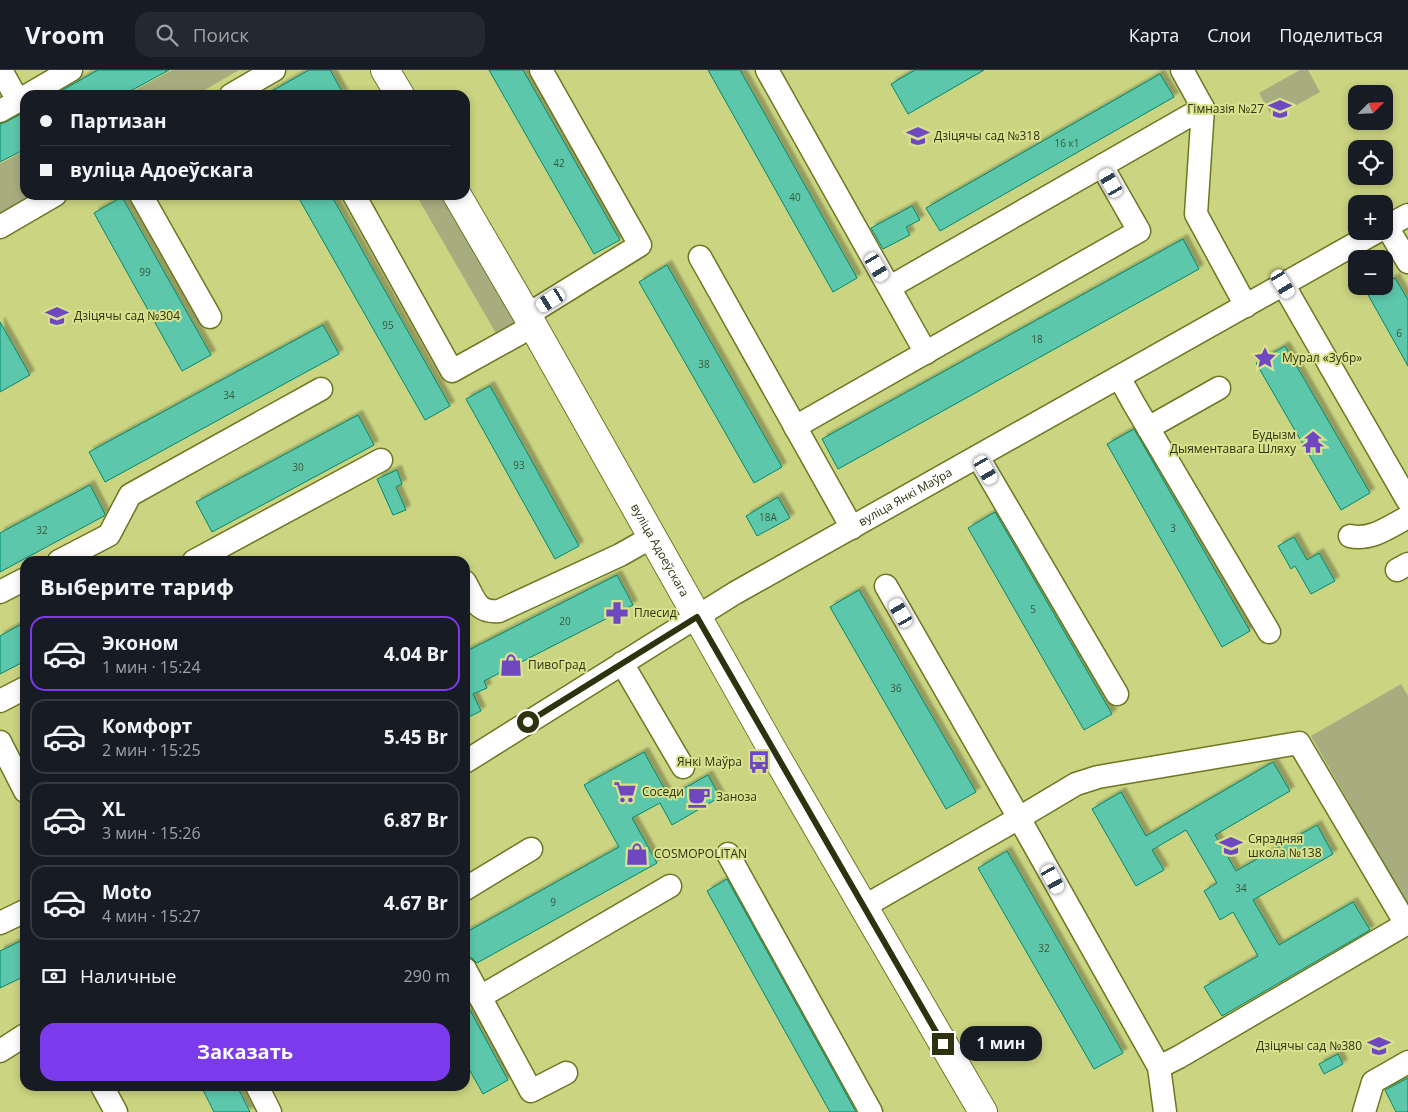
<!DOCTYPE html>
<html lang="ru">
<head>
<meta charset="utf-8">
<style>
	body { margin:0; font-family:"Open Sans",sans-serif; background:#242831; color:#f1f3f6; height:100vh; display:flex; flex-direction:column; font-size:19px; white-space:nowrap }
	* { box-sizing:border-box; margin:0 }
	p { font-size:16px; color:#9ea1a6 }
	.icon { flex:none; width:28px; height:28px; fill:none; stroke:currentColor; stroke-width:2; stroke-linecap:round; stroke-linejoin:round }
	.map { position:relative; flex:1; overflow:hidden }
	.drawer { position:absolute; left:20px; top:486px; width:450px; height:535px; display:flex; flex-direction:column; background:#171b24; border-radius:15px; box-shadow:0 2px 8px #0003 }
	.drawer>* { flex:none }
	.top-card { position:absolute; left:20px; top:20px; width:450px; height:110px; border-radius:15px; box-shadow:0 2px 8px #0003; display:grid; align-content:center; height:110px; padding:0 20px; background:#171b24 }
	.needle { width:32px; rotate:66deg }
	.fabs { position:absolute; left:1348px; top:15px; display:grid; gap:10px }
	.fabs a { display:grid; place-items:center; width:45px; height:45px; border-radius:10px; background:#171b24; box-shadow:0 2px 8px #0003; font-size:25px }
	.end { position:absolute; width:22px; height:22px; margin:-11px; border:6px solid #2f320f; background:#fff; box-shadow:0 0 0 2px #fff }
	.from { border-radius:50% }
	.bubble { position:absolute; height:35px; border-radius:15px; background:#171b24; box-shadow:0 2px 8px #0003; font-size:16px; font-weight:700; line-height:35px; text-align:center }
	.car { position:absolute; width:15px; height:30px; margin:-15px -8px; border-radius:6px; box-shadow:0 0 4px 1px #0007; background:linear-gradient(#fff 24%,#345 0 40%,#fff 0 76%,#345 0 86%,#fff 0) }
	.top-card b { display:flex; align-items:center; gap:18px; height:48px; font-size:19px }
	.top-card b+b { border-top:1px solid #363941 }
	.top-card i { width:12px; height:12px; background:#f1f3f6 }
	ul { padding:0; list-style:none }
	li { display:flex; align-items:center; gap:15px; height:75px; margin:0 10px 8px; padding:0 10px; border:2px solid #363941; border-radius:15px }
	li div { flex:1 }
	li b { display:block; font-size:19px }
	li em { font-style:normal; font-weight:700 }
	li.current { border-color:#7c3aed }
	li>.icon { width:45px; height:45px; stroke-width:1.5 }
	h2 { padding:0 20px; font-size:22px; line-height:60px }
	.pay { display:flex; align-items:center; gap:12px; height:55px; padding:0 20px; font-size:19px }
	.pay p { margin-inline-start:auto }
	.cta { display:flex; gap:10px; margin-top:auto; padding:10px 20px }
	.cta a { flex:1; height:58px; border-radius:15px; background:#7c3aed; color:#fff; font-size:20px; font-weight:700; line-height:58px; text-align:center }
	header { display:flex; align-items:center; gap:30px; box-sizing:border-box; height:70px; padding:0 25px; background:#171b24; border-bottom:1px solid #363941 }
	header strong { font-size:24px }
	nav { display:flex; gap:28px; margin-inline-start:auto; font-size:18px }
	.search { width:350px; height:45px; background:#242831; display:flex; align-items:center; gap:12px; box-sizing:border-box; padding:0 18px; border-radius:15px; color:#9ea1a6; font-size:19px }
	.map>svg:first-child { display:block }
	.green { fill:#a7ad7f }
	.building { fill:#5dc7ab; stroke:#02896f; filter:url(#shadow) }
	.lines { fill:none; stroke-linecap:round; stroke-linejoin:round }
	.minor-casing { stroke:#6f7621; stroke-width:25 }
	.major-casing { stroke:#6f7621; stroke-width:30 }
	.minor { stroke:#fff; stroke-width:22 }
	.major { stroke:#fff; stroke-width:28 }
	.route { stroke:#2f320f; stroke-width:6 }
	.labels { text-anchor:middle; stroke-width:4; stroke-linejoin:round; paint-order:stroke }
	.number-label { font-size:10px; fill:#3a5736 }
	.poi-label { font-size:12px; fill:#2f320f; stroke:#d8e18d; text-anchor:start }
	.street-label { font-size:12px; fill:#2f320f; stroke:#d8e18d }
</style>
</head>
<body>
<header>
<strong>Vroom</strong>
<div class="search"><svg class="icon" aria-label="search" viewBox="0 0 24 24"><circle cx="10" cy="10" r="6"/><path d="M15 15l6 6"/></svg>Поиск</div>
<nav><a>Карта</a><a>Слои</a><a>Поделиться</a></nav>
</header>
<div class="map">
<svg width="1408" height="1042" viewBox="0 0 1408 1042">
	<defs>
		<filter id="shadow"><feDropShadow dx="4.5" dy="-4.5" stdDeviation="1" flood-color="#0004"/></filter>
	</defs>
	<rect width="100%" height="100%" fill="#cbd481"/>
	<path class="green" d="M 172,0 L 239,0 L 196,25 L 126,25 Z
		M 1300,0 L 1308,0 L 1320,22 L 1273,48 L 1259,23 Z
		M 25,80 L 25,125 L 57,125 L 10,152 L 0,143 L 0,94 Z
		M 416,125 L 441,125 L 516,253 L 497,265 Z
		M 1401,614 L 1408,626 L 1408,836 L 1311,666 Z"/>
	<path class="building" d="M 98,0 L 169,0 L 123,25 L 54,25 Z
		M 309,0 L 330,0 L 344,25 L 265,25 Z
		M 489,0 L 523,0 L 620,170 L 594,184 Z
		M 708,0 L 740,0 L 857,208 L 833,222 Z
		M 915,0 L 984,0 L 908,44 L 891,14 Z
		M 1160,4 L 1174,27 L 940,161 L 926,138 Z
		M 25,42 L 25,79 L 0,92 L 0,54 L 6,52 Z
		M 297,125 L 331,125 L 450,336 L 425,350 Z
		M 122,127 L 211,285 L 182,301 L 94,143 Z
		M 912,136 L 920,150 L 906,157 L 910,165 L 883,179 L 871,158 Z
		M 1183,169 L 1199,199 L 838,399 L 822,369 Z
		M 667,195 L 782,397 L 754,413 L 639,212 Z
		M 1395,208 L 1408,230 L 1408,296 L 1367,223 L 1380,216 L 1384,216 L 1384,214 Z
		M 0,252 L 30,305 L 0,322 Z
		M 323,255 L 339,284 L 105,412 L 89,382 Z
		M 1285,276 L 1370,423 L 1341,440 L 1256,293 Z
		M 490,316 L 579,476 L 555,489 L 466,329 Z
		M 358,345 L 374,375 L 212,462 L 196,432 Z
		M 1134,359 L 1250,561 L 1222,577 L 1107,374 Z
		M 397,400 L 402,414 L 396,417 L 406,440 L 393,445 L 377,409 Z
		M 90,415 L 105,444 L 104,446 L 0,502 L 0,463 Z
		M 778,427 L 790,448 L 757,466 L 746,446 Z
		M 995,442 L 1112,644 L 1084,660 L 968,458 Z
		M 1294,467 L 1307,490 L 1319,483 L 1335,511 L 1311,524 L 1295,496 L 1291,499 L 1278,476 Z
		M 617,505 L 633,535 L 484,611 L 487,618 L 473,624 L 481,641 L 465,649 L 465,582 Z
		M 859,520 L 976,722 L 946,739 L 830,537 Z
		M 25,552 L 25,591 L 0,604 L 0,566 Z
		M 644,682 L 669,727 L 708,705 L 720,727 L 672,755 L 660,733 L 632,748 L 657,793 L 477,893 L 472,888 L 465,886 L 465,863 L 619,777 L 584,715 Z
		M 1273,692 L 1290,721 L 1215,765 L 1236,801 L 1317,755 L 1333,784 L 1253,830 L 1279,875 L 1353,832 L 1370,860 L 1222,946 L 1204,917 L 1258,886 L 1233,842 L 1220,850 L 1212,835 L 1204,821 L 1217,813 L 1186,760 L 1152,780 L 1164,800 L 1136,816 L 1092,739 L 1121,722 L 1146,766 Z
		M 1007,781 L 1123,983 L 1094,999 L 978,798 Z
		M 727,809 L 856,1042 L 830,1042 L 707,821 Z
		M 25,869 L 25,906 L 0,918 L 0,881 Z
		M 465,931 L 508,1010 L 483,1024 L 465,992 Z
		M 1338,984 L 1343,994 L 1324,1004 L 1319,994 Z
		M 1408,1008 L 1408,1042 L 1396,1042 L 1385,1020 Z
		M 201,1016 L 237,1016 L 250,1042 L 214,1042 Z"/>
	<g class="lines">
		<defs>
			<g id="minor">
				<path d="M 1,0 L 18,31"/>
				<path d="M 767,0 L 926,283"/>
				<path d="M 1182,0 L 1203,38 L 1196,144 L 1246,236"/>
				<path d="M 28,25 L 71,0"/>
				<path d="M 231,25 L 274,0"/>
				<path d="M 0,41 L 25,27"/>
				<path d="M 141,125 L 210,247"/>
				<path d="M 354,125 L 452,301 L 533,256"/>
				<path d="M 0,157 L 55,125"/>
				<path d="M 1387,157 L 1408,192"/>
				<path d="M 1384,158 L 1408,145"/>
				<path d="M 700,187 L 852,458"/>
				<path d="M 1283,214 L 1408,431"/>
				<path d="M 890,217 L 1203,38"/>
				<path d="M 527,245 L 640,175 L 541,0"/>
				<path d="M 1119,307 L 1134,334 L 1269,562"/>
				<path d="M 795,357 L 1139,161 L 1102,96"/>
				<path d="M 1148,358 L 1219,318"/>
				<path d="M 978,387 L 1117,624"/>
				<path d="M 1350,466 C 1371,471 1389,457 1408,447"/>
				<path d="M 59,491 L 109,465 L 130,425 L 321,319"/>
				<path d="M 194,491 L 381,390"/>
				<path d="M 1397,500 L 1408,494"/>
				<path d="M 465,512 C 475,529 476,543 499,541 L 620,485 L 652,467"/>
				<path d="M 886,516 L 1019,748 L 1159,997 L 1165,1042"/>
				<path d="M 0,522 L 25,509"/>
				<path d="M 622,593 L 683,697"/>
				<path d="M 0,631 L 25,618"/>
				<path d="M 0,672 L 25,721"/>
				<path id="s1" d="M 465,692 L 735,523 L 1378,161"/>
				<path d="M 728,784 L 871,1042"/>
				<path d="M 465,819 L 531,779"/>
				<path d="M 863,837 L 1019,748 L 1076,714 L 1098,707 L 1299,673 L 1406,854 L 1179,987 L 1159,997"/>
				<path d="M 0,853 L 25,841"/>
				<path d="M 465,899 L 531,1021 L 566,1003"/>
				<path d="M 480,927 L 670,816"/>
				<path d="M 0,981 L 25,965"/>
				<path d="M 102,1016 L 116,1042"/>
				<path d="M 257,1016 L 270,1042"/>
				<path d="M 1364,1042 L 1373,1012 L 1408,992"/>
			</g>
			<g id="major">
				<path d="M 385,0 L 400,25"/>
				<path id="s2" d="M 457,125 L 527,245 L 773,681 L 983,1042"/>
			</g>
		</defs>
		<use href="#minor" class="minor-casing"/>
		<use href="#major" class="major-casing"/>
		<use href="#minor" class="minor"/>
		<use href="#major" class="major"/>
	</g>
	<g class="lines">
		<path class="route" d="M 528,652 L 697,547 L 943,974"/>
	</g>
	<defs>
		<symbol id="school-bare" viewBox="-9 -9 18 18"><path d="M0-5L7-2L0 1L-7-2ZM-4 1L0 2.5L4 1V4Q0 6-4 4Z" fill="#6f48c1" stroke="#d8e18d" stroke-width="2.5" paint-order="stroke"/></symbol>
		<symbol id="sight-bare" viewBox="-9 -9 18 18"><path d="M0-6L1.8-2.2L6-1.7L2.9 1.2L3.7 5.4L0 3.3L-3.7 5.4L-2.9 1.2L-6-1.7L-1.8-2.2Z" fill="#6f48c1" stroke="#d8e18d" stroke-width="2.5" paint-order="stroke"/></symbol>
		<symbol id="temple-bare" viewBox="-9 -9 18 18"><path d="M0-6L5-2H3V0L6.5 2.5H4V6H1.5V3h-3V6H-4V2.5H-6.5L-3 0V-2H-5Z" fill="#6f48c1" stroke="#d8e18d" stroke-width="2.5" paint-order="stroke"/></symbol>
		<symbol id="pharmacy-bare" viewBox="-9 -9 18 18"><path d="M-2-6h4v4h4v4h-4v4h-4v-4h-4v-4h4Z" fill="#6f48c1" stroke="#d8e18d" stroke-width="2.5" paint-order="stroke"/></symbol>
		<symbol id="shop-bare" viewBox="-9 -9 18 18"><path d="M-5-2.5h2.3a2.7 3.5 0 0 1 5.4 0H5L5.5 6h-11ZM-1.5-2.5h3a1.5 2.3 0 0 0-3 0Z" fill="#6f48c1" stroke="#d8e18d" stroke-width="2.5" paint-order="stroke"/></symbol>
		<symbol id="bus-bare" viewBox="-9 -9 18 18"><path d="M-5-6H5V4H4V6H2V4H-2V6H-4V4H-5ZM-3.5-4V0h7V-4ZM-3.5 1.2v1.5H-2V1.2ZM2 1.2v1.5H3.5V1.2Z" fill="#6f48c1" stroke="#d8e18d" stroke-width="2.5" paint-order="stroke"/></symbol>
		<symbol id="supermarket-bare" viewBox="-9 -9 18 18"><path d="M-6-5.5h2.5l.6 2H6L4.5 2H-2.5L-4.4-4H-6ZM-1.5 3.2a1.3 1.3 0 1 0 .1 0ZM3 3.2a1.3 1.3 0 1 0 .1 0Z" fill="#6f48c1" stroke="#d8e18d" stroke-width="2.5" paint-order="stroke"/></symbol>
		<symbol id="cafe-bare" viewBox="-9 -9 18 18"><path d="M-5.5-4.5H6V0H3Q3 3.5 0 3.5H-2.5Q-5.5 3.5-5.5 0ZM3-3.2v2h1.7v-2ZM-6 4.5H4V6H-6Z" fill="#6f48c1" stroke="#d8e18d" stroke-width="2.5" paint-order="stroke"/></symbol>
	</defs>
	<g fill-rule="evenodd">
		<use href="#school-bare" x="1264" y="23" width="32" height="32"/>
		<use href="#school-bare" x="902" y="50" width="32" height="32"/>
		<use href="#school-bare" x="41" y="230" width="32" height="32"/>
		<use href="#sight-bare" x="1249" y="272" width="32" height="32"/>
		<use href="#temple-bare" x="1297" y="356" width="32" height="32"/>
		<use href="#pharmacy-bare" x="601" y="527" width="32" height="32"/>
		<use href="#shop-bare" x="495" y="579" width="32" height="32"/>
		<use href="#bus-bare" x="743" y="676" width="32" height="32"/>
		<use href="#supermarket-bare" x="609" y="706" width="32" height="32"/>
		<use href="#cafe-bare" x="683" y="711" width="32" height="32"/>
		<use href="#school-bare" x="1215" y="760" width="32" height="32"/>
		<use href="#shop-bare" x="621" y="768" width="32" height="32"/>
		<use href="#school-bare" x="1363" y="960" width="32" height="32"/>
	</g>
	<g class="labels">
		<g class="number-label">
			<text x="1067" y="77">16 к1</text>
			<text x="559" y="97">42</text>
			<text x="795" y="131">40</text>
			<text x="145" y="206">99</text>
			<text x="388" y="259">95</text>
			<text x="1399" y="267">6</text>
			<text x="1037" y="273">18</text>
			<text x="704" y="298">38</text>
			<text x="229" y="329">34</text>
			<text x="519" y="399">93</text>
			<text x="298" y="401">30</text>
			<text x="768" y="451">18А</text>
			<text x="1173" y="462">3</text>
			<text x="42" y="464">32</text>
			<text x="1033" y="543">5</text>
			<text x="565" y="555">20</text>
			<text x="896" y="622">36</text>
			<text x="1241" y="822">34</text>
			<text x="553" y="836">9</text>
			<text x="1044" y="882">32</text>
		</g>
		<g class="poi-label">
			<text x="1264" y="43" text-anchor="end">Гімназія №27</text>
			<text x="934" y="70">Дзіцячы сад №318</text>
			<text x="74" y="250">Дзіцячы сад №304</text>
			<text x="1282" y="292">Мурал «Зубр»</text>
			<text x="1296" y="369" text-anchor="end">Будызм<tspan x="1296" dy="14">Дыяментавага Шляху</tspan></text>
			<text x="634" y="547">Плесид</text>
			<text x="528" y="599">ПивоГрад</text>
			<text x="742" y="696" text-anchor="end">Янкі Маўра</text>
			<text x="642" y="726">Соседи</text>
			<text x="716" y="731">Заноза</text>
			<text x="1248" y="773">Сярэдняя<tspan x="1248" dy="14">школа №138</tspan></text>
			<text x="654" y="788">COSMOPOLITAN</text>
			<text x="1362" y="980" text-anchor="end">Дзіцячы сад №380</text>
		</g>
		<g class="street-label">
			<text dy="4" stroke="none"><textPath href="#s1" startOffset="514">вуліца Янкі Маўра</textPath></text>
			<text dy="4" stroke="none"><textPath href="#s2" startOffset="409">вуліца Адоеўскага</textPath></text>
		</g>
	</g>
</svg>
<div class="fabs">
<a><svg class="needle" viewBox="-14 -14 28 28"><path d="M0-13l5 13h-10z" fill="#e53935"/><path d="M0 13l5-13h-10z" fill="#9ea1a6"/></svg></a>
<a><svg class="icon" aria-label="locate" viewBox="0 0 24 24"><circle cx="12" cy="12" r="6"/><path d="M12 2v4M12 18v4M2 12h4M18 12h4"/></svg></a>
<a>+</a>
<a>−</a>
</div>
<i class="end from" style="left:528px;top:652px"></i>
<i class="end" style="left:943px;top:974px"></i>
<div class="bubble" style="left:960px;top:956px;width:82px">1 мин</div>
<i class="car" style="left:1111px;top:113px;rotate:330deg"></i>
<i class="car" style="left:877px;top:197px;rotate:149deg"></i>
<i class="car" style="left:1283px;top:214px;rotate:149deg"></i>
<i class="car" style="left:551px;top:230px;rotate:238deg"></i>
<i class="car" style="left:986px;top:400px;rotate:150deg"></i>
<i class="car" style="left:901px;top:543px;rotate:330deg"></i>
<i class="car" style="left:1053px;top:809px;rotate:151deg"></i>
<div class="top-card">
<b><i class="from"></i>Партизан</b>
<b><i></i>вуліца Адоеўскага</b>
</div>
<section class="drawer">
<h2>Выберите тариф</h2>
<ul>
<li class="current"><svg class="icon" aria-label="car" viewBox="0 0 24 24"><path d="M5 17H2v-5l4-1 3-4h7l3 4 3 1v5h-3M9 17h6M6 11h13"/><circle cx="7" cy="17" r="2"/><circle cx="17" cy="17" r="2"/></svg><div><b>Эконом</b><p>1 мин · 15:24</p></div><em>4.04 Br</em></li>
<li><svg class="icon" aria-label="car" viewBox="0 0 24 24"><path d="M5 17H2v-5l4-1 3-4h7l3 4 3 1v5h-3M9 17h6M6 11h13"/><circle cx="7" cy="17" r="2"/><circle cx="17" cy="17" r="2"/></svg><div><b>Комфорт</b><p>2 мин · 15:25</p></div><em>5.45 Br</em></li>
<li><svg class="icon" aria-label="car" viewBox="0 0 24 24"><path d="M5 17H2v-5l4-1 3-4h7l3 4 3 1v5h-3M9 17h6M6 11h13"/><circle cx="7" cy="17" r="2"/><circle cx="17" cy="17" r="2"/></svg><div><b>XL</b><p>3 мин · 15:26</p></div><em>6.87 Br</em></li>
<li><svg class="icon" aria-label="car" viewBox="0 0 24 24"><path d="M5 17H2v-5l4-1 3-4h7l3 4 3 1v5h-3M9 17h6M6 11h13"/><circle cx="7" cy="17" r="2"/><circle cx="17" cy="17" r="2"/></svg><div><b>Moto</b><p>4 мин · 15:27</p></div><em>4.67 Br</em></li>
</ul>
<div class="pay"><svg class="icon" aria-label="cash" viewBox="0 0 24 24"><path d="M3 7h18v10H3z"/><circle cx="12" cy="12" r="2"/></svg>Наличные<p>290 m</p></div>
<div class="cta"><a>Заказать</a></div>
</section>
</div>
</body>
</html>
